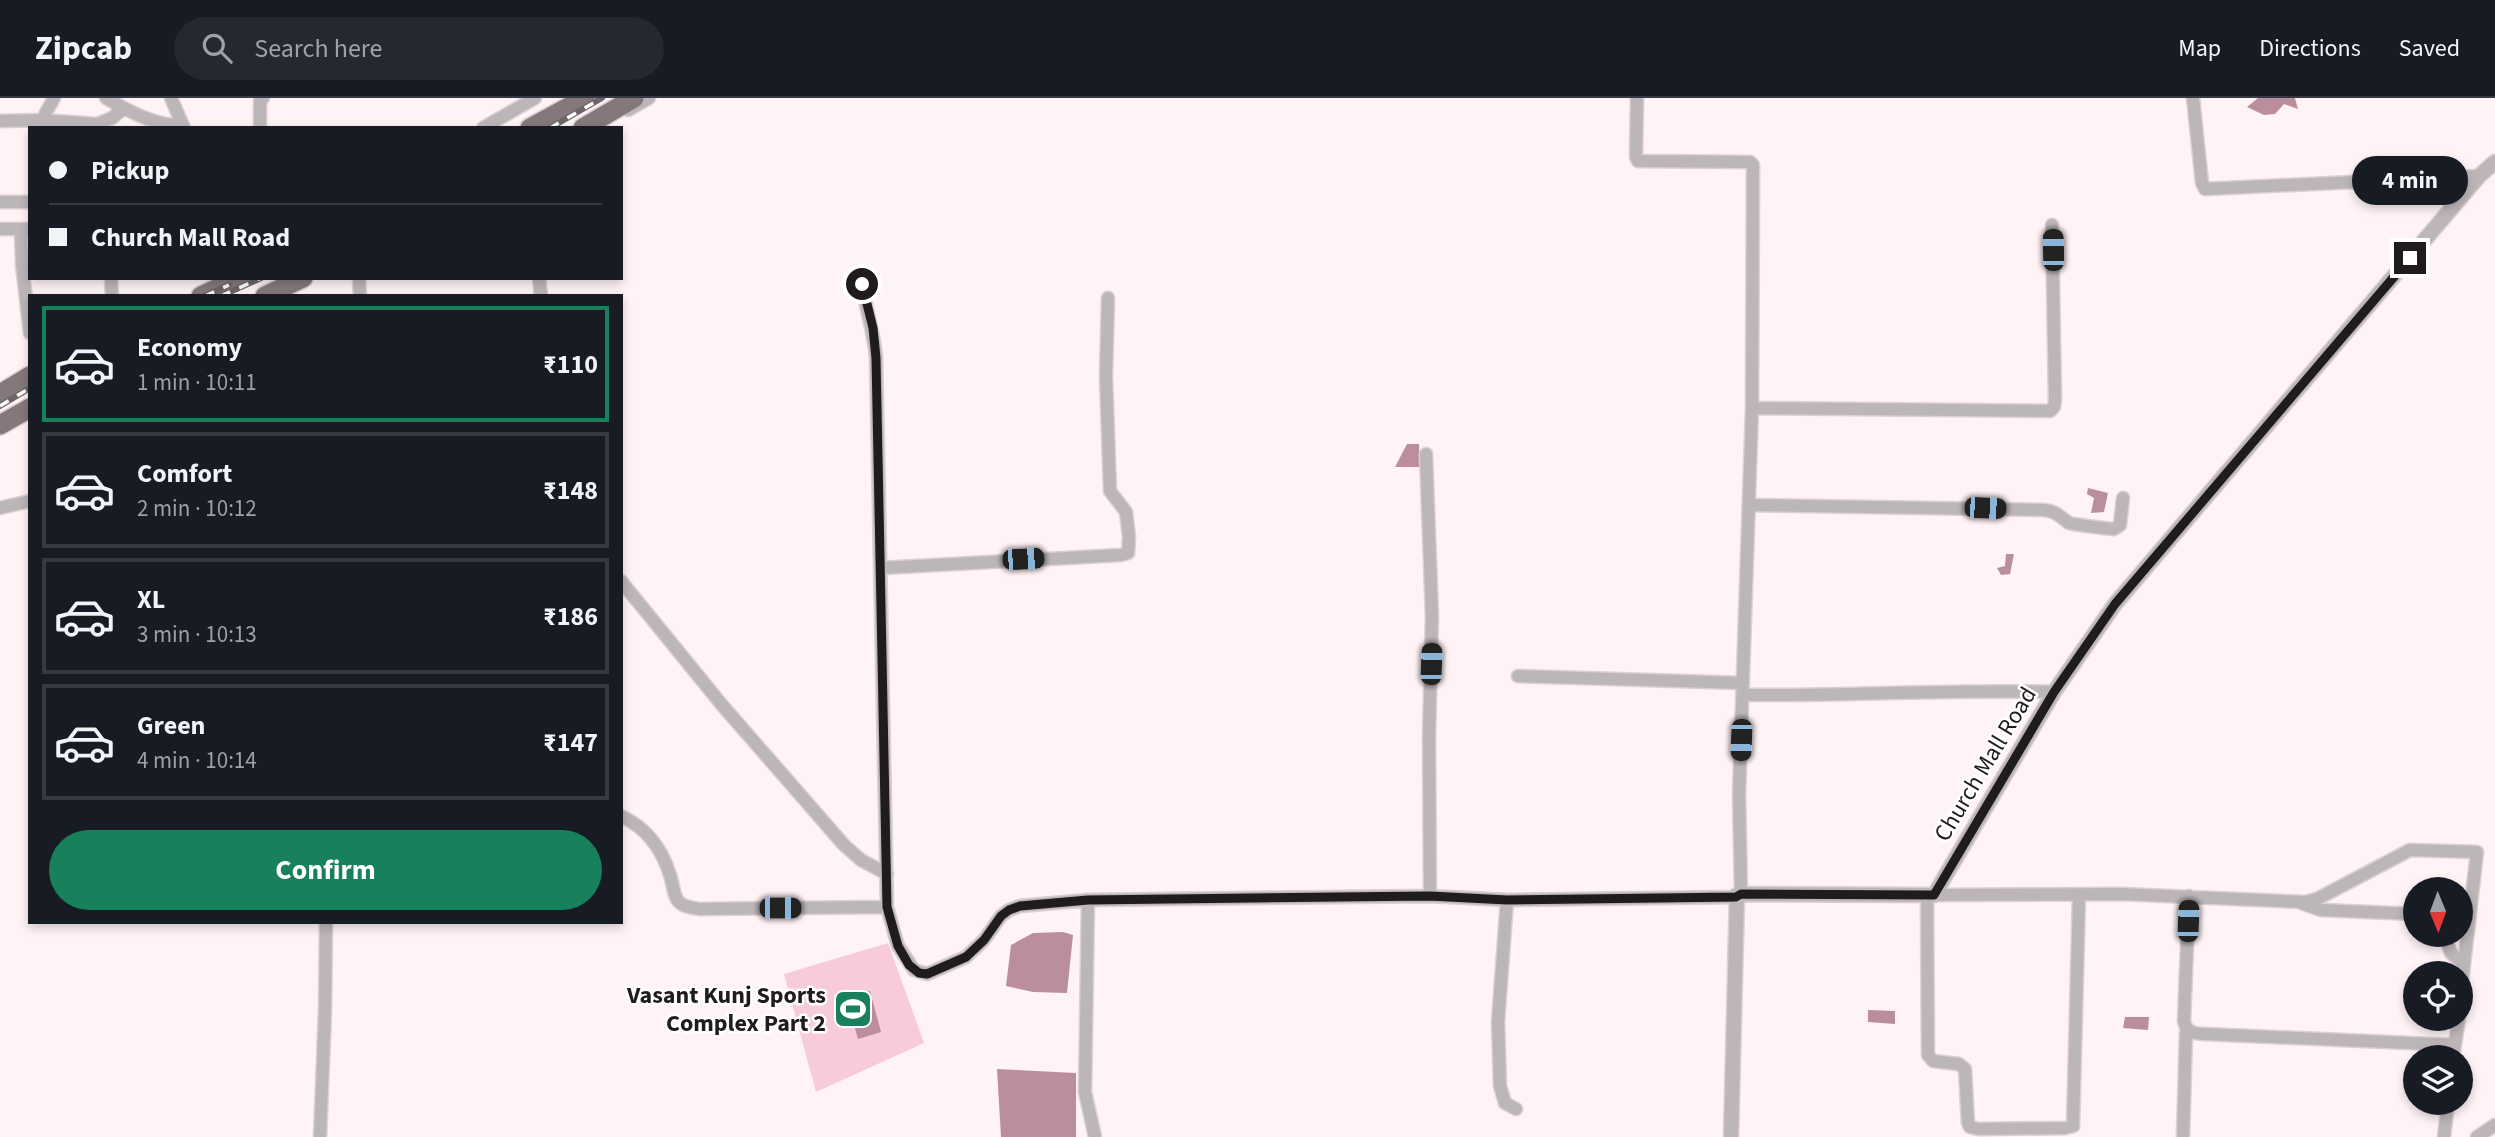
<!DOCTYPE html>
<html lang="en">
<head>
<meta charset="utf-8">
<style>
	body { margin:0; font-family:"Source Sans 3",sans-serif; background:#242831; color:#f1f3f6; height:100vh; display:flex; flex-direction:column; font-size:26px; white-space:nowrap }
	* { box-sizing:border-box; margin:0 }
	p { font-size:23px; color:#9ea1a6 }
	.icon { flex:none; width:38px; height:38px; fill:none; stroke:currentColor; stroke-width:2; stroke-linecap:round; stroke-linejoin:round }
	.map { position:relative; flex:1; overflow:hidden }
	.sheet { position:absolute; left:28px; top:196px; width:595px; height:630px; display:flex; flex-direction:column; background:#171b24; border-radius:0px; box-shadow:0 4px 10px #0003 }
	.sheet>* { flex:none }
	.guide { position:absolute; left:28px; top:28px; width:595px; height:154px; border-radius:0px; box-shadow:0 4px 10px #0003; display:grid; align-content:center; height:154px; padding:0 21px; background:#171b24 }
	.needle { width:46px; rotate:179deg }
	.tools { position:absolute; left:2403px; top:779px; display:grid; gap:14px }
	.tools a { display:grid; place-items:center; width:70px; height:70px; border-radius:50%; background:#171b24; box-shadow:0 4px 10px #0003; font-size:35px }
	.end { position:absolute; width:32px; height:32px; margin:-16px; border:9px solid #201b1d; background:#fff; box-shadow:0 0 0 4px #fff }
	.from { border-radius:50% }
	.bubble { position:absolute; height:49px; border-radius:24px; background:#171b24; box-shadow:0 4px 10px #0003; font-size:23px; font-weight:700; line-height:49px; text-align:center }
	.car { position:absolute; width:21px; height:42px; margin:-21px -10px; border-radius:9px; box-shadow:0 0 5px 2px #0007; background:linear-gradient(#222 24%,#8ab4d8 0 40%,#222 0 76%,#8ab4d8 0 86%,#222 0) }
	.guide b { display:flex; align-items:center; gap:24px; height:66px; font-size:26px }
	.guide b+b { border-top:2px solid #363941 }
	.guide i { width:18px; height:18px; background:#f1f3f6 }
	ul { padding:12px 0 0; list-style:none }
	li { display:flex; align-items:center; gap:21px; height:116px; margin:0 14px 10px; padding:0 7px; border:4px solid #363941; border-radius:0px }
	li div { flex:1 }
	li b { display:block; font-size:26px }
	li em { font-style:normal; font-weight:700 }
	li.active { border-color:#18805b }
	li>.icon { width:63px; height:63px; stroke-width:1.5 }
	.primary-button { display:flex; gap:14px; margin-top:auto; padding:14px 21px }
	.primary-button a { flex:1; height:80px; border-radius:42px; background:#18805b; color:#fff; font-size:28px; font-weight:700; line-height:80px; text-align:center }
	header { display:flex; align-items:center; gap:42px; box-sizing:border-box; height:98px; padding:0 35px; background:#171b24; border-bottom:2px solid #363941 }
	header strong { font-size:33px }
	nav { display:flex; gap:38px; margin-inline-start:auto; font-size:24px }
	.search { width:490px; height:63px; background:#242831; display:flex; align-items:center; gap:18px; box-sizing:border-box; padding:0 24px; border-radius:38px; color:#9ea1a6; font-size:26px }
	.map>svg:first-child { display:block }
	.green { fill:#f7cbda }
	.water { fill:#bb8e9e }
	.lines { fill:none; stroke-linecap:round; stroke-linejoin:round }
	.minor-casing { stroke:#dbd0d3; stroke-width:15 }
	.tertiary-casing { stroke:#dbd0d3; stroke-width:17 }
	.trunk-casing { stroke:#dbd0d3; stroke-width:22 }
	.minor { stroke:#bdb6b8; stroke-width:12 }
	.tertiary { stroke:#bdb6b8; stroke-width:14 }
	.trunk { stroke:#84787b; stroke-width:19 }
	.rail-casing { stroke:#6d6668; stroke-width:6 }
	.rail { stroke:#fff; stroke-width:3.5; stroke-dasharray:10; stroke-linecap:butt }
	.route { stroke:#201b1d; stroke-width:9 }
	.labels { text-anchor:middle; stroke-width:5; stroke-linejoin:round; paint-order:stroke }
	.street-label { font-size:24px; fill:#201b1d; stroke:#fff }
	.poi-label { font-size:24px; font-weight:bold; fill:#201b1d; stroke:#fff; text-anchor:end }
</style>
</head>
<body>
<header>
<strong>Zipcab</strong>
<div class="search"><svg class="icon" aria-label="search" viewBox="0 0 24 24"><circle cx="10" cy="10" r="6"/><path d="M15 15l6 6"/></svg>Search here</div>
<nav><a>Map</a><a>Directions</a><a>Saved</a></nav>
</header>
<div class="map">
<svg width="2495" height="1039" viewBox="0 0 2495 1039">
	<rect width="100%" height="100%" fill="#fff3f6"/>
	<path class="green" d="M 888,845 L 924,945 L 816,994 L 784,876 Z"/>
	<path class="water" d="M 2258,0 L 2295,0 L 2298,11 L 2284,6 L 2275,16 L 2264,17 L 2247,9 Z
		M 1407,346 L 1419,346 L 1420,369 L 1395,369 Z
		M 2088,390 L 2108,395 L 2104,414 L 2091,415 L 2094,400 L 2087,396 Z
		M 2006,456 L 2014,456 L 2010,476 L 2001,477 L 1997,470 L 2005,468 Z
		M 1063,834 L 1073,837 L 1067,895 L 1033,894 L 1006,888 L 1011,847 L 1033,835 Z
		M 870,893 L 881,934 L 858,941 L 846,899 Z
		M 1868,912 L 1895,913 L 1895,926 L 1868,924 Z
		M 2125,919 L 2149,919 L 2148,932 L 2123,930 Z
		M 997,971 L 1076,975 L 1076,1039 L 1001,1039 Z"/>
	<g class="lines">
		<defs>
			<path id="minor" d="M 106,0 C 126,12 158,29 182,27
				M 171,0 L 184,30
				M 1637,0 L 1636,59 L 1638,63 L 1750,64 L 1753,67 L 1752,310 L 1739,696 L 1741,796
				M 2193,0 L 2202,85 L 2205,91 L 2479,78
				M 628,12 L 649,0
				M 42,22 L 54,0
				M 0,23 L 42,22 L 97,26 L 112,20 L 123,11
				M 260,30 L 260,3 L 263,0
				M 483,30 L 535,0
				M 0,104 L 30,104
				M 0,131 L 29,131
				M 21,131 L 22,167 L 30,235
				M 861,176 C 863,205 874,231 876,260 L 887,809 L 898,848 L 914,872 L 927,876 L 966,859 L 984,842 L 1001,818 L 1009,812 L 1020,808 L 1088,802 L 1430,798 L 1507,802 L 1736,799
				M 111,180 L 112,198
				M 359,180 L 360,198
				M 539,180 L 541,198
				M 1752,310 L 2050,313 L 2054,309 L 2055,302 L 2052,127
				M 1426,356 L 1432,518 L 1429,638 L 1430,798
				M 1749,407 L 2044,412 C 2056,413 2059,418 2069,425 C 2071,426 2109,431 2114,431 L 2120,427 L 2123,400
				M 0,410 L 30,403
				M 881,470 L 1121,457 L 1128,455 L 1129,439 L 1126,414 L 1110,393 L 1106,278 L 1108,200
				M 621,483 L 722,607 L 844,747 L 861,762 L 887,776
				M 1518,578 L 1743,585
				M 1743,597 C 1847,598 1950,591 2054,594
				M 621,718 C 647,730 662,751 670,777 C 673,785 673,798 679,804 C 684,809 693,810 700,811 L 887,809
				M 1934,797 L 2121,796 L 2305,804 L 2317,801 L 2410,752 L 2477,754 L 2464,866
				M 1927,798 L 1928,957 L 1933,963 L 1959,966 L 1965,971 L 1968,1025 L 1970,1029 L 1979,1031 L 2065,1030 L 2073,1028 L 2079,798
				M 2189,798 L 2184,923 C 2186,934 2194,936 2204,936 L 2454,947
				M 1088,802 L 1085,994 L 1095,1039
				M 1507,802 L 1498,924 L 1500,988 L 1505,1005 L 1516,1011
				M 2301,805 L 2321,812 L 2415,816
				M 2444,836 L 2451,855 L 2464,866 L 2460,910
				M 2453,959 L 2459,920
				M 320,1039 L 325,913 L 326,824
				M 2183,1039 L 2186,935
				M 2444,1039 L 2448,1004
				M 2477,1039 L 2495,1027"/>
			<path id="tertiary" d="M 1731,1039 L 1737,797 L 1741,796 L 1934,797 L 2054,594 L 2115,506 L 2479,78 L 2495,64"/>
			<path id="trunk" d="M 530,30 L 585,0
				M 583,30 L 634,0
				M 201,198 L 239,180
				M 265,198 L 303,180
				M 0,296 L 30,278
				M 0,327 L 30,310"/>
		</defs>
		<use href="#minor" class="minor-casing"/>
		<use href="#tertiary" class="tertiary-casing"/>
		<use href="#trunk" class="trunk-casing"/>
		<use href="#minor" class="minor"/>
		<use href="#tertiary" class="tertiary"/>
		<use href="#trunk" class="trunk"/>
		<defs>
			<path id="rail" d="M 550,30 L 602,0
				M 205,198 L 229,187
				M 221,198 L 261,180
				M 0,308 L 30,290"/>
		</defs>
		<use href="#rail" class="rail-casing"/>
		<use href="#rail" class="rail"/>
	</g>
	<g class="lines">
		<path class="route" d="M 862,186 L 873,230 L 876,260 L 887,809 L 898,848 L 909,867 L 919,875 L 927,876 L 966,859 L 984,842 L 1001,818 L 1009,812 L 1020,808 L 1088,802 L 1430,798 L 1507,802 L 1736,799 L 1741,796 L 1934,797 L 2054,594 L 2115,506 L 2410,160"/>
	</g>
	<defs>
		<symbol id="stadium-square" viewBox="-11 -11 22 22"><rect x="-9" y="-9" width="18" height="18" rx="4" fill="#18805b" stroke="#fff"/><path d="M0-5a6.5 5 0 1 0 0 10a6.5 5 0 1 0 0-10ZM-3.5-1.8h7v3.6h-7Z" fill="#fff"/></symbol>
	</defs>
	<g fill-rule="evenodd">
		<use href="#stadium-square" x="831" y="889" width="44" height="44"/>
	</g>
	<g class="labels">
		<g class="street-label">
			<text transform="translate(1985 666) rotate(-59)" y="8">Church Mall Road</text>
		</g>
		<g class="poi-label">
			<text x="826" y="905">Vasant Kunj Sports<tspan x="826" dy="28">Complex Part 2</tspan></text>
		</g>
	</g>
</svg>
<div class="tools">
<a><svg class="needle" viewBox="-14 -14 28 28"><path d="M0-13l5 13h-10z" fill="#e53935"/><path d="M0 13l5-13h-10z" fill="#9ea1a6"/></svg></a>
<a><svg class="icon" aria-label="locate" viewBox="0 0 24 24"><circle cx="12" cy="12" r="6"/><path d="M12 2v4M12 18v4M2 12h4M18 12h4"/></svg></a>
<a><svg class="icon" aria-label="layers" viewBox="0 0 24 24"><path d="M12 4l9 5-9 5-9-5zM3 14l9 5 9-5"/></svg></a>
</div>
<i class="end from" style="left:862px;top:186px"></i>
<i class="end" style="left:2410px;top:160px"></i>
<div class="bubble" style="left:2352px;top:58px;width:116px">4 min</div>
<i class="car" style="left:2053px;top:152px;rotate:359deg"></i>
<i class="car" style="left:1985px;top:410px;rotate:92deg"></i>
<i class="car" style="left:1023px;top:461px;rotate:87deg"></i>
<i class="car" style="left:1431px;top:566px;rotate:2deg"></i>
<i class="car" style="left:1741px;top:642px;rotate:182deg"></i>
<i class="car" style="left:780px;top:810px;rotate:90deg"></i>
<i class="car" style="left:2188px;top:823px;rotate:2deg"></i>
<div class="guide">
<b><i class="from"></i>Pickup</b>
<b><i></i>Church Mall Road</b>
</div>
<section class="sheet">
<ul>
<li class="active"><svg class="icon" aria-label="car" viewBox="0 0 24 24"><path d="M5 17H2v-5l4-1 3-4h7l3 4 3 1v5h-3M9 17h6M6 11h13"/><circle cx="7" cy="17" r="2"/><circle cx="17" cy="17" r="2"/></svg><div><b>Economy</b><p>1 min · 10:11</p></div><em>₹110</em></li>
<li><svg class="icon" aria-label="car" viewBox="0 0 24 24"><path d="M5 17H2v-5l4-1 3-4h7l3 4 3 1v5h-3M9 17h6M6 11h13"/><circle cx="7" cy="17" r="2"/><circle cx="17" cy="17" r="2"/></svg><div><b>Comfort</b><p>2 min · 10:12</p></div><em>₹148</em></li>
<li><svg class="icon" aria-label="car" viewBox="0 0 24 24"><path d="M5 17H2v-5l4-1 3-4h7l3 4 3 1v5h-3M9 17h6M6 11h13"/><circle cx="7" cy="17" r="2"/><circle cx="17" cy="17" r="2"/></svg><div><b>XL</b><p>3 min · 10:13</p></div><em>₹186</em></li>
<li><svg class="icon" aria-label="car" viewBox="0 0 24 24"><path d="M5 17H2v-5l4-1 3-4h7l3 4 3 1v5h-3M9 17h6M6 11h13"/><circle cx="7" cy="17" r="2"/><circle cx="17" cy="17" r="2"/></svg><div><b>Green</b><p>4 min · 10:14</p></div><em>₹147</em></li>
</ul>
<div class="primary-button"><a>Confirm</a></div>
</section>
</div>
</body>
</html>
